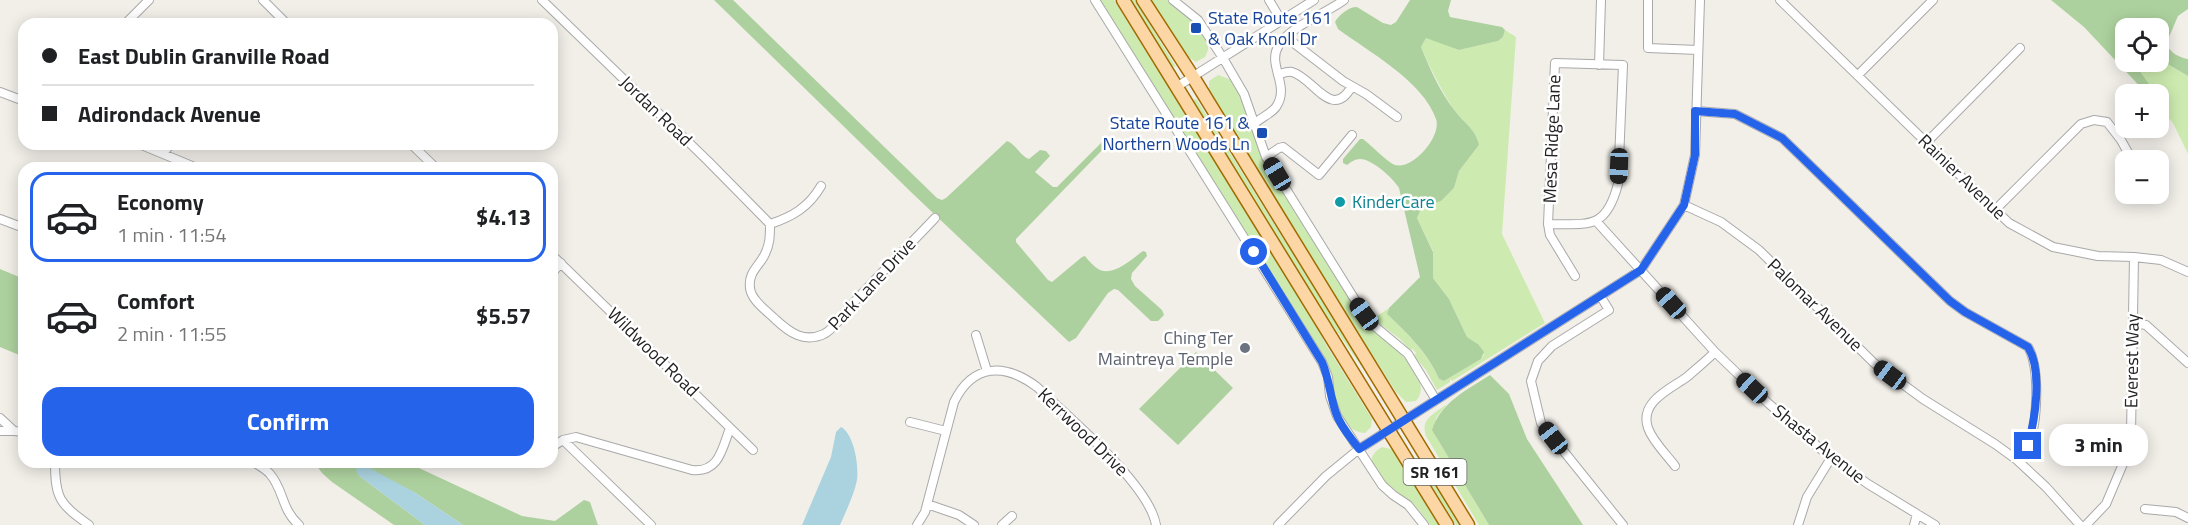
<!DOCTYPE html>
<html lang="en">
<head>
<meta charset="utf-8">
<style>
	body { margin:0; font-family:"Titillium Web",sans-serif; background:#f2f2f2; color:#202124; height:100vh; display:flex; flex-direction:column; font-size:22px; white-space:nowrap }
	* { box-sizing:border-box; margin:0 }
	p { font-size:20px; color:#757577 }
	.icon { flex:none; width:33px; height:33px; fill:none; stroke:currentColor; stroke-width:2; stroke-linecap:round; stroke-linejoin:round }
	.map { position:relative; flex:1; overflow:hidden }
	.drawer { position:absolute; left:18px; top:162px; width:540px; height:306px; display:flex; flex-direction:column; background:#fff; border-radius:18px; box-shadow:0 3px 15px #0003 }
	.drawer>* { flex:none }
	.guide { position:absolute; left:18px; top:18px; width:540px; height:132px; border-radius:18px; box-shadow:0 3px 15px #0003; display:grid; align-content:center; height:132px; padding:0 24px; background:#fff }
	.tools { position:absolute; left:2115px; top:18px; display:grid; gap:12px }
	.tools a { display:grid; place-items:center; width:54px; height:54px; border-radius:12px; background:#fff; box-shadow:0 3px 15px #0003; font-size:30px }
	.end { position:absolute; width:27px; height:27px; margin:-14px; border:8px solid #2563eb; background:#fff; box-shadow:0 0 0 3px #fff }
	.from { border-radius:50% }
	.bubble { position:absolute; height:42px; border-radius:18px; background:#fff; box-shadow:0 3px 15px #0003; font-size:20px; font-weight:700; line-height:42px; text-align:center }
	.car { position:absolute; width:18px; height:36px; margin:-18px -9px; border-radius:8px; box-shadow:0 0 4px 2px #0007; background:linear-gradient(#222 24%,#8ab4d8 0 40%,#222 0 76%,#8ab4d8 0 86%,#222 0) }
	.guide b { display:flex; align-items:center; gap:21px; height:57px; font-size:22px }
	.guide b+b { border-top:2px solid #e0e0e0 }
	.guide i { width:15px; height:15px; background:#202124 }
	ul { padding:10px 0 0; list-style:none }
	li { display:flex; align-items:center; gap:18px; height:90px; margin:0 12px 9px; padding:0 12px; border:3px solid transparent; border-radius:18px }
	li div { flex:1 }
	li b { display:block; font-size:22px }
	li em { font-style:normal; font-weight:700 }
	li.current { border-color:#2563eb }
	li>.icon { width:54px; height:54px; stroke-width:1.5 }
	.cta { display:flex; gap:12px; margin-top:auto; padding:12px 24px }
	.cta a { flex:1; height:69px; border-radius:18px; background:#2563eb; color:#fff; font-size:24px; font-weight:700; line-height:69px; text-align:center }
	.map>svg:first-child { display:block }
	.grass { fill:#cdebb0 }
	.forest { fill:#add19e }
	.water { fill:#aad3df }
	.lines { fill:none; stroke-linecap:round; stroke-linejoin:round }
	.minor-casing { stroke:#a9a9a9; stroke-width:10 }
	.primary-casing { stroke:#a06b00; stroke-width:15 }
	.minor { stroke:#fff; stroke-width:8 }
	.primary { stroke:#fcd6a4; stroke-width:12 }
	.route { stroke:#2563eb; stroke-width:8 }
	.transit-dot { fill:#1a4fb4; stroke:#fff; stroke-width:2 }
	.culture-dot { fill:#0f9aa8; stroke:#fff; stroke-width:2 }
	.worship-dot { fill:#6b7280; stroke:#fff; stroke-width:2 }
	.labels { text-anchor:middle; stroke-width:5; stroke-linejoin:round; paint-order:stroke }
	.shield { fill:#fff; stroke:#646464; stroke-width:1.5 }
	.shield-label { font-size:16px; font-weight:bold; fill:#222 }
	.transit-label { font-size:18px; fill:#164399; stroke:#fff; text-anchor:start }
	.street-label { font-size:18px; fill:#222; stroke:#fff }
	.culture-label { font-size:18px; fill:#0d838f; stroke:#fff; text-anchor:start }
	.worship-label { font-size:18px; fill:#5b616d; stroke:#fff; text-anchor:end }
</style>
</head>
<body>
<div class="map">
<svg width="2188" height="525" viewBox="0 0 2188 525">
	<rect width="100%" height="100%" fill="#f2efe9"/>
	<path class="grass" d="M 1099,0 L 1114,0 L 1307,307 L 1325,343 L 1372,419 L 1371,427 L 1365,433 C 1333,431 1337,383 1326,362 Z
		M 1130,0 L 1135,0 L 1176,67 L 1172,66 Z
		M 1148,0 L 1167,0 L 1193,22 L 1208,43 L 1208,50 L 1205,57 L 1196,62 L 1185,55 Z
		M 1505,30 L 1516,37 L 1502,234 L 1545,323 L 1452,381 L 1450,379 L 1450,382 L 1437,390 L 1426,370 L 1414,356 L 1416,353 L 1413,349 L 1410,350 L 1400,339 L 1373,319 L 1389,308 L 1387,314 C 1407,333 1428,354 1439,379 L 1444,381 L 1481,359 L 1484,355 L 1478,344 L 1467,337 L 1449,299 L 1433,278 L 1433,251 L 1417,218 L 1421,209 L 1441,201 L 1454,188 L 1459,171 L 1479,145 C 1476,128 1461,121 1452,107 C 1440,87 1430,68 1421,47 L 1426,38 L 1432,39 L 1459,50 L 1498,41 L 1503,37 Z
		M 2159,59 L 2188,76 L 2188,154 L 2173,123 L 2159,107 L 2158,94 L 2156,94 L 2138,70 L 2138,62 L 2158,62 Z
		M 1218,75 L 1232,80 L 1238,92 L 1265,163 L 1360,315 C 1374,333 1439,375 1416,401 L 1406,402 L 1396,392 L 1285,219 L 1250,156 L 1209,90 L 1209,81 Z
		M 1195,99 L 1197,100 L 1378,390 L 1315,300 L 1199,115 L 1193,101 Z
		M 1447,404 L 1436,418 L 1435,435 L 1489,525 L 1479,525 L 1426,436 C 1420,419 1434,414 1447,404 Z
		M 1382,447 L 1391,449 L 1397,454 L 1443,525 L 1429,525 C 1424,517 1419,509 1411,502 C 1399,492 1351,464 1382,447 Z
		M 1417,460 L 1462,525 L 1456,525 L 1416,461 Z"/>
	<path class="forest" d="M 714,0 L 733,0 L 937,198 L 942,200 L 946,198 L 1007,141 C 1016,144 1020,156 1029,159 L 1040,150 L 1046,151 L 1050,156 L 1035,172 L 1053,187 L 1057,187 L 1102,142 L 1108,144 L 1016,239 L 1016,242 L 1048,280 L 1052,282 L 1082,257 L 1085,256 C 1089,261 1094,267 1100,270 C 1114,276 1132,259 1143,251 L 1146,252 L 1147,256 L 1132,273 L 1131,279 L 1135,286 L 1162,310 L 1164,315 L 1158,321 L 1151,321 L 1118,290 L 1114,289 L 1108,293 L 1076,338 L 1069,342 L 912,193 Z
		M 1410,0 L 1451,0 L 1448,11 L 1450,17 L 1502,27 L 1505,30 L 1503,37 L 1498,41 L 1459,50 L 1426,38 L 1421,47 C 1430,69 1440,92 1455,111 C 1464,123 1476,129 1479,145 L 1459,171 L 1454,188 L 1441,201 L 1421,209 L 1417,218 L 1433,252 L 1433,278 L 1449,299 L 1467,337 L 1478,344 L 1484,352 L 1481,359 L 1444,381 L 1439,379 C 1428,353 1407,333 1387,314 L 1389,308 L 1420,277 L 1399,188 C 1393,178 1372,159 1360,159 C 1355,159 1351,162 1347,165 L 1343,163 L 1343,159 L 1360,139 L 1363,139 C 1371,145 1387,162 1395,165 C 1414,170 1442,135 1436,119 C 1423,81 1369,52 1338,29 L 1335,22 C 1339,15 1348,7 1357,7 L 1383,23 L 1391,25 L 1396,22 Z
		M 2051,0 L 2188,0 L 2188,9 L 2178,16 L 2166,44 C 2171,53 2178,57 2188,59 L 2188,76 L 2159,59 L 2158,28 L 2126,28 L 2126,62 L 2138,62 L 2139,70 L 2156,94 L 2147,94 L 2084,27 Z
		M 0,269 L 24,279 L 24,357 L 0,347 Z
		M 1196,352 L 1233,388 L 1178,445 L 1139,409 Z
		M 1490,375 L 1509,394 L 1527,439 L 1583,525 L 1489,525 L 1432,430 C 1441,402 1467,390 1490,375 Z
		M 314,462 L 406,462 L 522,516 L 555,521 L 584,500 L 590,502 L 598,525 L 463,525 L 414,492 L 358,475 L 425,525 L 394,525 L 332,482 L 322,473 Z"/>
	<path class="water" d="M 841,427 C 854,434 859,465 857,480 C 854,495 846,511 840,525 L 802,525 L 831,457 L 836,432 Z
		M 359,464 L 364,465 L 414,492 L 463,525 L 425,525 L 358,475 L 356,470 Z"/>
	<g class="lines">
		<defs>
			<path id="minor" d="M 263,0 L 287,24
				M 542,0 L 708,161 L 770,224
				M 1095,0 L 1322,362 L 1328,377 L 1330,396 L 1337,416 L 1382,485 L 1393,495 L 1408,505 L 1424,525
				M 1173,0 L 1198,20 L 1223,58 L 1244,94 L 1266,157 L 1357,303 L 1372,324 L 1408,354 L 1436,400
				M 1269,0 L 1281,20
				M 1648,0 L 1648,48 L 1698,50
				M 1780,0 L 2009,223 L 2053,247 L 2098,256 L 2134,257 L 2161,260 L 2188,272
				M 125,24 L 149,0
				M 1286,37 L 1343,81 L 1366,94 L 1397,117
				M 1599,65 L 1601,0
				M 1278,75 C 1283,73 1287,71 1292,72 C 1314,78 1332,122 1352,86
				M 1858,75 L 1933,0
				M 1178,86 L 1314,0
				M 0,92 L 24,101
				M 1696,111 L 1735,114 L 1782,138 L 1950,301 L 1965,312 L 2028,347 C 2040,367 2038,424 2028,445 C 2026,450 2020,455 2017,460
				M 1254,124 C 1260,118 1271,114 1276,107 C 1291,85 1266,65 1279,45 C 1291,26 1325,14 1344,0
				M 1926,143 L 2020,48
				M 139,144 L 197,168
				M 411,144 L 436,168
				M 163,153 L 171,144
				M 1266,157 L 1279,148 L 1283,147 L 1319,175 L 1352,135
				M 1684,205 L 1721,222 L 1759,250 L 1874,363 L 1923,399 L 1995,444 L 2017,460 L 2046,487 L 2080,525
				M 1995,210 L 2081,124 L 2094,120 L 2107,122 L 2121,140 L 2131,158
				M 0,219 L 24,228
				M 1596,221 L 1715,352 L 1768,403 L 1831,458 L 1868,484 L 1935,525
				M 770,224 C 770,236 770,245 764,256 C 758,267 748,273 750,288 C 751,300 767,311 775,319 C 790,333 804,343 824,334 C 834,329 842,316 849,308 C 876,277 907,248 935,218
				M 770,224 C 792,217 809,207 821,186
				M 1548,224 C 1589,224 1606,230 1618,184 L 1623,65 L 1555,63 L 1548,224 L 1550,235 L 1575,276
				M 552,255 L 753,450
				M 552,273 L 561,263
				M 1601,297 L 1609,310 L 1552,346 L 1538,361 L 1531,381 L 1541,423 L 1623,525
				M 2133,323 L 2146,325 L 2188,363
				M 976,335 L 987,371
				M 0,418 L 14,431 L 24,432
				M 910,422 L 946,431
				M 0,431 L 14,431
				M 563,440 L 651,525
				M 552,447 L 563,440 L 576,437 L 692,470 C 719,473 722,449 730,428
				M 55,462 C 55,499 60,504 89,525
				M 254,462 C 259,466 266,469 270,474 C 284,490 281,509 299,525
				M 1675,466 C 1667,455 1653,442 1648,428 C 1639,402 1670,389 1687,377 C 1696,369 1706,361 1715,352
				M 927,504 L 959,515 L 974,525
				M 2145,509 L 2176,512 L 2188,518
				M 917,525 L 925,512 L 954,402 C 973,363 1005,363 1037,387 C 1069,418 1149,484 1156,525
				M 1002,525 L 1012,516
				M 1278,525 L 1326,476 L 1359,449 L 1641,270 L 1684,205 L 1695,155 L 1700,0
				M 1798,525 L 1807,497 L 1831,458
				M 1914,525 L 1917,514
				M 2086,525 L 2106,504 L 2128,452 L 2131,434 L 2134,257"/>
			<path id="primary" d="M 1123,0 L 1447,525
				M 1143,0 L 1193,77 L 1468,525"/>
		</defs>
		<use href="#minor" class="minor-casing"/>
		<use href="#primary" class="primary-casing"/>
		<use href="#minor" class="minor"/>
		<use href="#primary" class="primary"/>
	</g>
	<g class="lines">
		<path class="route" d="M 1254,252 L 1322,362 C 1329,378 1330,396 1336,413 C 1340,426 1351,438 1359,449 L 1641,270 L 1684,205 L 1695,155 L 1695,111 L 1735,114 L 1782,138 L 1950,301 L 1965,312 L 2028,347 C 2043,371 2035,419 2028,446"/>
	</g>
	<g class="transit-dot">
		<rect x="1190" y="22" width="12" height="12" rx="3"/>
		<rect x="1256" y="127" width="12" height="12" rx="3"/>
	</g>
	<circle class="culture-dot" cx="1340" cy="202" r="6"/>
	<circle class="worship-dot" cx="1245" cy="348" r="6"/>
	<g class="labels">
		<rect class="shield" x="1403.5" y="459" width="63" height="26" rx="4.5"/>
		<g class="shield-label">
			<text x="1435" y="478">SR 161</text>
		</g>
		<g class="transit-label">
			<text x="1208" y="24">State Route 161<tspan x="1208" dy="21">&amp; Oak Knoll Dr</tspan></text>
			<text x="1250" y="129" text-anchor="end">State Route 161 &amp;<tspan x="1250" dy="21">Northern Woods Ln</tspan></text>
		</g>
		<g class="street-label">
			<text transform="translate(656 111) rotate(44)" y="6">Jordan Road</text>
			<text transform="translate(1552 139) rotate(-88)" y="6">Mesa Ridge Lane</text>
			<text transform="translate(1962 177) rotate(44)" y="6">Rainier Avenue</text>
			<text transform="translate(872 284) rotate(-47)" y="6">Park Lane Drive</text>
			<text transform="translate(1815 305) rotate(44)" y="6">Palomar Avenue</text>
			<text transform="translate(653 352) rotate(44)" y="6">Wildwood Road</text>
			<text transform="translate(2132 361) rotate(-89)" y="6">Everest Way</text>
			<text transform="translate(1083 432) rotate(44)" y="6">Kerrwood Drive</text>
			<text transform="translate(1819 444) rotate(39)" y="6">Shasta Avenue</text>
		</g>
		<g class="culture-label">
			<text x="1352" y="208">KinderCare</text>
		</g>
		<g class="worship-label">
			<text x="1233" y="344">Ching Ter<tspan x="1233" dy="21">Maintreya Temple</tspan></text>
		</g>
	</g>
</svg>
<div class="tools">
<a><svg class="icon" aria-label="locate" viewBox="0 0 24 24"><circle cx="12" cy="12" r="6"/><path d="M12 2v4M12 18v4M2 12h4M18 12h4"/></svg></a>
<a>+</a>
<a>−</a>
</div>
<i class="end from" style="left:1254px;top:252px"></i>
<i class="end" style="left:2028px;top:446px"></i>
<div class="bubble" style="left:2049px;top:424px;width:99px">3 min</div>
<i class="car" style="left:1619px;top:166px;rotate:182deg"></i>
<i class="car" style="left:1277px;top:174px;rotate:329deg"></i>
<i class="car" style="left:1671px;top:303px;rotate:318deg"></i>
<i class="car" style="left:1364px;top:314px;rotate:324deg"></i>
<i class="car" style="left:1890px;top:375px;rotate:307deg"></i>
<i class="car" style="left:1752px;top:388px;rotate:313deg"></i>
<i class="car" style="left:1553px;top:438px;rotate:322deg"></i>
<div class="guide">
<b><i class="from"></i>East Dublin Granville Road</b>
<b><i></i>Adirondack Avenue</b>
</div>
<section class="drawer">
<ul>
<li class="current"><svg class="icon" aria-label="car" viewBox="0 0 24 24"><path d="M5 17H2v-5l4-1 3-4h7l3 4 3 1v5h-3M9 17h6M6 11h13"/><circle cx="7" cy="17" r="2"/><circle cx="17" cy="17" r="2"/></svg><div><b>Economy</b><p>1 min · 11:54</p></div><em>$4.13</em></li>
<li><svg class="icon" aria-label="car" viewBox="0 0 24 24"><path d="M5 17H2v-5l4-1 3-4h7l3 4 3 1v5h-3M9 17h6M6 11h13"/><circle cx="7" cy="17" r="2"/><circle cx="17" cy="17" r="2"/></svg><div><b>Comfort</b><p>2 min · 11:55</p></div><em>$5.57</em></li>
</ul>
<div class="cta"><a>Confirm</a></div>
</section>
</div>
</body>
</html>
